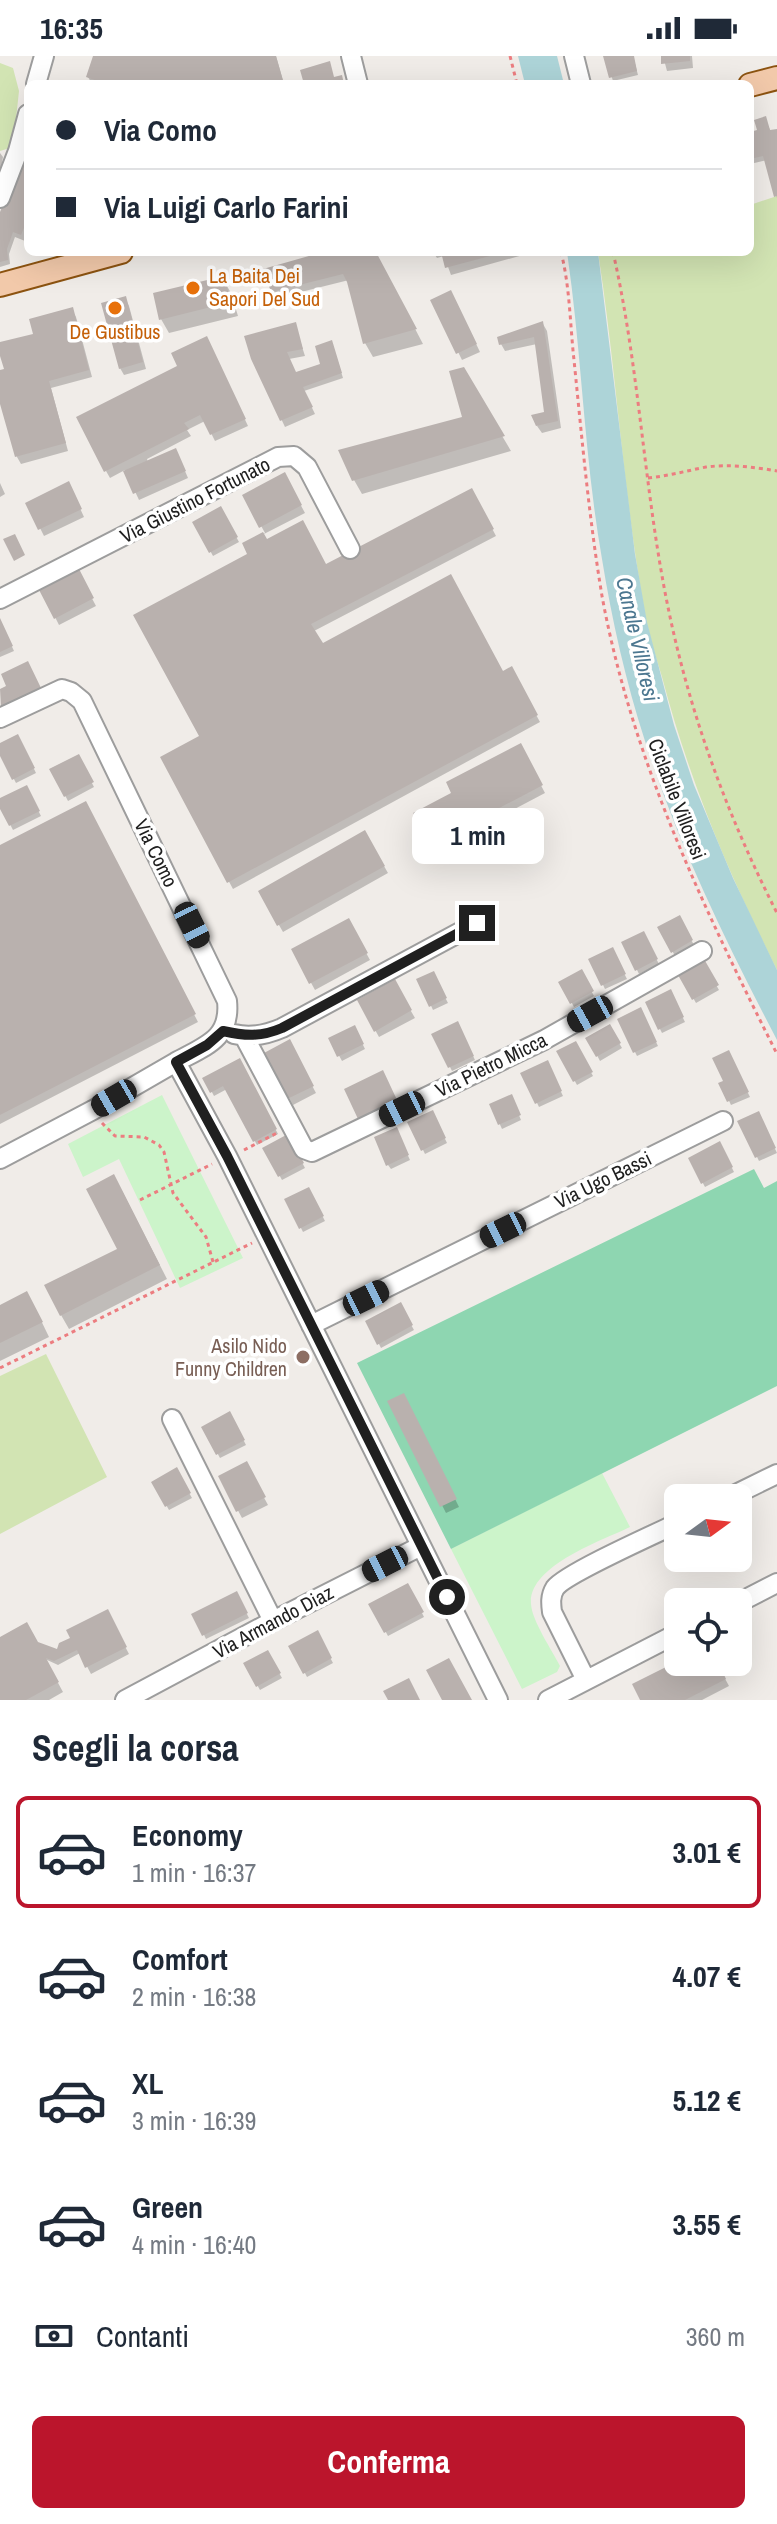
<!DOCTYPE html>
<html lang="it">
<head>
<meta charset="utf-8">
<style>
	body { margin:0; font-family:"Archivo Narrow",sans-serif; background:#f2f2f3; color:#1f2937; height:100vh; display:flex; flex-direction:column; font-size:30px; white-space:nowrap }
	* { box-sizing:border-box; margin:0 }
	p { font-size:26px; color:#747a83 }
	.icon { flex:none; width:44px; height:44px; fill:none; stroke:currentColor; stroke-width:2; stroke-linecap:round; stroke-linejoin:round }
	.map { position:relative; height:1644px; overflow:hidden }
	.panel { display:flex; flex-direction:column; background:#fff; flex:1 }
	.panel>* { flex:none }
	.banner { position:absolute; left:24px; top:24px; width:730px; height:176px; border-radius:12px; box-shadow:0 8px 32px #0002; display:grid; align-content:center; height:176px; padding:0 32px; background:#fff }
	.needle { width:52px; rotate:75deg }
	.buttons { position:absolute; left:664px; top:1428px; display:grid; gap:16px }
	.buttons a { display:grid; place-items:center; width:88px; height:88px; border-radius:12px; background:#fff; box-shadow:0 8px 32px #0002; font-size:40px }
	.end { position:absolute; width:36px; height:36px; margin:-18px; border:10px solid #202020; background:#fff; box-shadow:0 0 0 4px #fff }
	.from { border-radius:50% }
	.bubble { position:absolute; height:56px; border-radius:12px; background:#fff; box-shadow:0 8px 32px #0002; font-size:26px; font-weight:800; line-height:56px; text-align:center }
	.car { position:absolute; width:24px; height:48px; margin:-24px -12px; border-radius:10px; box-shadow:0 0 6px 2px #0007; background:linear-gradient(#222 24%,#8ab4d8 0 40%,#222 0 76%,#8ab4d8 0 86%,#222 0) }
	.banner b { display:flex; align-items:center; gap:28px; height:76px; font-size:30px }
	.banner b+b { border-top:2px solid #e0e1e3 }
	.banner i { width:20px; height:20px; background:#1f2937 }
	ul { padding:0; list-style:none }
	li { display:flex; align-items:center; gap:24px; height:112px; margin:0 16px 12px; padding:0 16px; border:4px solid transparent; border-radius:12px }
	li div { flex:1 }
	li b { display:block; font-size:30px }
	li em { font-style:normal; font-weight:800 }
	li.selected { border-color:#bb152c }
	li>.icon { width:72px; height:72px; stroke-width:1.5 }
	h2 { padding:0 32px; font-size:36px; line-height:96px }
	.pay { display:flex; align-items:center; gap:20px; height:88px; padding:0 32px; font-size:30px }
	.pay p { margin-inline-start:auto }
	.action { display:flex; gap:16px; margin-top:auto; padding:16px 32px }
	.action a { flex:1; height:92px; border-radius:12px; background:#bb152c; color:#fff; font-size:32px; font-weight:800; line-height:92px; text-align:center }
	.status { display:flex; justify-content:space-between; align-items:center; height:56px; padding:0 40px; background:#fff; direction:ltr }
	.status svg { height:22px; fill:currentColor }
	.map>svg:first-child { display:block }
	.grass { fill:#d2e4b3 }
	.park { fill:#ccf4ca }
	.pitch { fill:#8ed6b1 }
	.water { fill:#add4d8 }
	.shadow { fill:#0003 }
	.building { fill:#b9b1ae }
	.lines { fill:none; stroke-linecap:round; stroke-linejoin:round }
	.minor-casing { stroke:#9d9d9d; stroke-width:22 }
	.major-casing { stroke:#8c5310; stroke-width:26 }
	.path { stroke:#ec7d80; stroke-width:3; stroke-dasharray:4 4; stroke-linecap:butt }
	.minor { stroke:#fff; stroke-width:18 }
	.major { stroke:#f2c9aa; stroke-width:22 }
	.route { stroke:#202020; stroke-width:10 }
	.food-dot { fill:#e8710a; stroke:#fff; stroke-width:3 }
	.education-dot { fill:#8d6e63; stroke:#fff; stroke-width:3 }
	.labels { text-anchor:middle; stroke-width:7; stroke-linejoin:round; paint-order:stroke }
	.food-label { font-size:20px; fill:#c56008; stroke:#fff; text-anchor:start }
	.street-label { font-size:20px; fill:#202020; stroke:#fff }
	.education-label { font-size:20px; fill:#785e54; stroke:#fff; text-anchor:end }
	.water-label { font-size:22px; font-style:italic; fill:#4c7790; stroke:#fff }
</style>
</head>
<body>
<div class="status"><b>16:35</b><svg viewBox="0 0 49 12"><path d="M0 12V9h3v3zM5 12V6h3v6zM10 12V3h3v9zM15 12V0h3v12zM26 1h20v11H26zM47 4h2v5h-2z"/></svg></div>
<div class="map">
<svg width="777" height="1644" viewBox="0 0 777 1644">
	<rect width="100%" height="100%" fill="#f0ece8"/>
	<path class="grass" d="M 0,7 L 13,12 L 19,35 L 13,91 L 0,95 Z
		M 777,140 L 777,914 C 729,819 689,724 662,621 C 656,602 650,582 646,563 C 623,441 617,318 598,196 L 750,196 L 750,149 Z
		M 46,1298 L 107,1421 L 0,1478 L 0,1320 Z"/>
	<path class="park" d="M 162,1039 L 243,1202 L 180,1232 L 119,1103 L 83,1121 L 68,1088 Z
		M 602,1417 L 630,1471 C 601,1485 528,1510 531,1548 C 532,1565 552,1594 560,1610 L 557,1616 L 522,1633 L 451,1493 Z"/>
	<path class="pitch" d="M 754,1113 L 764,1132 L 777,1125 L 777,1330 L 451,1493 L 357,1307 Z"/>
	<path class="water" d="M 518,0 L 557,0 L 564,28 L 525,28 Z
		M 567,196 L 598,196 L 635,498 L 647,566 L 674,669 L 694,729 L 733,822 L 777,914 L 777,984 C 727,888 678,789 645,685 C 626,626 612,565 602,503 C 584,401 582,298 567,196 Z"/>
	<path class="shadow" d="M 95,0 L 276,0 L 284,28 L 92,28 L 88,21 Z
		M 605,0 L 633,0 L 638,19 L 613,25 Z
		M 663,0 L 692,0 L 693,12 L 667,15 Z
		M 765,63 L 771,76 L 777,75 L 777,142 L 767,104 L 750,108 L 750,78 L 760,76 Z
		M 28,93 L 28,177 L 25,185 L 15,181 L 9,198 L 10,208 L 0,211 L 0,161 Z
		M 0,97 L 3,101 L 0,118 Z
		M 330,196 L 375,196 L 423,288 L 373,301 L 365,287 L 349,224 L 277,242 L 273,235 Z
		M 433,196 L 522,196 L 523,199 L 451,219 L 444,200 L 437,202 Z
		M 223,223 L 231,237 L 238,260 L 169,277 L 161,263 Z
		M 125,242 L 129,250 L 146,313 L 124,319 L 120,312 Z
		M 455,244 L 480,296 L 462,304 L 433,245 Z
		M 72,254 L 76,261 L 92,321 L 51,332 L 68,395 L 21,408 L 17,401 L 0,341 L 0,316 L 6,314 L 0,288 L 36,279 Z
		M 543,268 L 547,275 L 561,372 L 542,377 L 537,370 L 546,357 L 537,288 L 505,295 L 501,288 Z
		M 295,269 L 305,300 L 289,303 L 296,318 L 322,309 L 333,290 L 343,322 L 304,335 L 315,358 L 285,371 L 253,303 Z
		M 210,289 L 248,370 L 215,385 L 205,365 L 187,374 L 191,380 L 147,403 L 148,406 L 179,401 L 188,422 L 139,444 L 125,414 L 110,422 L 106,415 L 180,311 Z
		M 463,314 L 511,395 L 362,438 L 354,424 L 465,362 Z
		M 284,418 L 305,457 L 262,479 L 266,485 L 325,511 L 472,434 L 496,480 L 314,575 L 323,589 L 503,617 L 511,613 L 540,666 L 233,833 L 162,702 L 202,681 L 250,498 L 245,488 L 265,477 L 244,439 Z
		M 0,427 L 5,438 L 0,441 Z
		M 72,435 L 84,461 L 44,480 L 28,448 Z
		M 221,453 L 239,486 L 213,500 L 195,467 Z
		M 76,512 L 96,550 L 59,569 L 40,531 Z
		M 0,565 L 14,595 L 0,601 Z
		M 18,680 L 36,717 L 16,727 L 0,696 L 0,689 Z
		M 520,689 L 545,737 L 435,795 L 415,758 L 454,738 Z
		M 78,700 L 94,731 L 68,745 L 52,714 Z
		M 26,731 L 41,760 L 13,774 L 0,749 L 0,744 Z
		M 85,747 L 198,966 L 0,1068 L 0,791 Z
		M 365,777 L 388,817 L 283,876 L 260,836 Z
		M 679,862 L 694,889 L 675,900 L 660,872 Z
		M 348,864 L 370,904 L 315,934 L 293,894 Z
		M 643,878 L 659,908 L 639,918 L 624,887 Z
		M 612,894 L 627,923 L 605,933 L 591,904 Z
		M 703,906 L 719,934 L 696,947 L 680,919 Z
		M 581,915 L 594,940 L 574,951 L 561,926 Z
		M 433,918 L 448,947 L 433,954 L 419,924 Z
		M 394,926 L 415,962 L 379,981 L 359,945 Z
		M 670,936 L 685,966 L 662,977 L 647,947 Z
		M 640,954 L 658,990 L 637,1000 L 619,964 Z
		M 457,967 L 475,1004 L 452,1015 L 434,979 Z
		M 609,970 L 622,992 L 600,1005 L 588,982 Z
		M 354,971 L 365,993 L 342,1005 L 330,983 Z
		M 289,986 L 316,1037 L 293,1049 L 266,998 Z
		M 575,987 L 593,1020 L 577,1029 L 559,996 Z
		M 728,997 L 750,1041 L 731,1049 L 721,1028 L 725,1026 Z
		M 239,1005 L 278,1078 L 257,1089 L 227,1033 L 214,1040 L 205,1023 Z
		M 547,1007 L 563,1040 L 539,1051 L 523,1018 Z
		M 386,1024 L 399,1052 L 364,1069 L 360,1062 Z
		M 513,1045 L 521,1064 L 502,1073 L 491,1049 Z
		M 432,1056 L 447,1087 L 425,1098 L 410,1067 Z
		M 758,1057 L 777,1097 L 759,1105 L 740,1066 Z
		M 398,1078 L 410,1104 L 391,1113 L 388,1109 Z
		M 288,1080 L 305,1112 L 282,1124 L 265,1093 Z
		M 720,1088 L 734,1116 L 705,1131 L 690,1103 Z
		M 309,1134 L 325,1165 L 303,1176 L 287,1144 Z
		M 122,1135 L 167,1223 L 69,1273 L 61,1259 L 119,1193 Z
		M 400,1249 L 414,1274 L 381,1292 L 368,1266 Z
		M 0,1251 L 35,1252 L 49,1281 L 0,1305 Z
		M 390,1346 L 407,1346 L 459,1451 L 446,1457 Z
		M 230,1358 L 246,1389 L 220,1402 L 203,1371 Z
		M 246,1408 L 268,1449 L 242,1462 L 220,1421 Z
		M 176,1414 L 192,1442 L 169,1454 L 153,1426 Z
		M 408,1529 L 424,1561 L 388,1580 L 371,1549 Z
		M 236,1537 L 249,1562 L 206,1583 L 194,1558 Z
		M 107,1556 L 129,1598 L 91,1618 L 80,1597 L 58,1609 L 45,1603 L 63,1636 L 49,1644 L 0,1644 L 0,1583 L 37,1588 L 58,1596 Z
		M 317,1577 L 333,1607 L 307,1621 L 291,1590 Z
		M 267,1596 L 282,1622 L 260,1634 L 245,1608 Z
		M 716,1606 L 729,1630 L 702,1644 L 642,1644 Z"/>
	<path class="building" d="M 93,0 L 276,0 L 284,28 L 106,28 L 86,21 Z
		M 603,0 L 634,0 L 637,15 L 609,22 Z
		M 661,0 L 690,0 L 690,5 L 661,8 Z
		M 330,5 L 334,21 L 342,19 L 344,28 L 304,28 L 300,14 Z
		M 766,60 L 770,74 L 777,73 L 777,140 L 774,141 L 763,100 L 750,103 L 750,76 L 757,74 L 754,64 Z
		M 28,88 L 28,162 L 21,179 L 13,176 L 7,193 L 8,204 L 0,206 L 0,156 Z
		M 323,196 L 376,196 L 417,273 L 363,288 L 347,226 L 343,218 L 271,236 L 263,213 Z
		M 441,196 L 500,196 L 501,197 L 445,212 Z
		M 224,220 L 231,246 L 159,264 L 153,237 Z
		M 451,234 L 477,288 L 456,298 L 430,244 Z
		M 126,240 L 143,306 L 119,313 L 101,247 Z
		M 73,251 L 89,314 L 49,325 L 66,387 L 15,401 L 0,348 L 0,314 L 4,313 L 0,300 L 0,286 L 33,278 L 29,263 Z
		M 543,265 L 558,365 L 536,370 L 531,359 L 544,356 L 534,281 L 499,289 L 497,281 Z
		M 296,266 L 303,293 L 287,296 L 296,316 L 320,308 L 315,290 L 332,284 L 342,317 L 303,331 L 313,351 L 280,365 L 251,303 L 244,280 Z
		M 207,280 L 246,363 L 210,379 L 200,359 L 184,367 L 189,373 L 104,416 L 76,361 L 177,310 L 171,297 Z
		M 464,311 L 505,380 L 352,425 L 338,394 L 462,361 L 449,315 Z
		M 176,392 L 186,415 L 133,438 L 123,415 Z
		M 285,416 L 302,449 L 259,472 L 242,439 Z
		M 69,425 L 82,453 L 38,474 L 25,447 Z
		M 472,432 L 494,473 L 311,568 L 323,587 L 451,518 L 503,615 L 512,610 L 538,659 L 227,827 L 160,701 L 199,680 L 133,559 L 247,498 L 242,487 L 263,476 L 267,483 L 303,464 L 326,508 Z
		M 221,450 L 238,481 L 209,497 L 192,466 Z
		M 15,478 L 25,499 L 14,505 L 3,483 Z
		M 77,509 L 94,542 L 54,563 L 37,530 Z
		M 0,562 L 13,590 L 0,596 Z
		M 28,605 L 41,632 L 1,652 L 0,633 L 6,630 L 1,618 Z
		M 18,678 L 35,712 L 12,724 L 0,700 L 0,687 Z
		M 521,687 L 543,729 L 429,789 L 413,757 L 451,737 L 446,726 Z
		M 79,698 L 94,726 L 64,741 L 49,713 Z
		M 27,729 L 40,755 L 9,770 L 0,753 L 0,742 Z
		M 86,745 L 196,958 L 0,1059 L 0,789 Z
		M 365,774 L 385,810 L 277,870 L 258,835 Z
		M 680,859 L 693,884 L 671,897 L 657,871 Z
		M 349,862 L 368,897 L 309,928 L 291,893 Z
		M 644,875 L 658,903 L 635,915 L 621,886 Z
		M 613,891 L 626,918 L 601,930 L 588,903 Z
		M 704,903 L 719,929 L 692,944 L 678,919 Z
		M 582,913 L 594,935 L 570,948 L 558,926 Z
		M 434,915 L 447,942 L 429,951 L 416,923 Z
		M 395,923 L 412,954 L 374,976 L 357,944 Z
		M 671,933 L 684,961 L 658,974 L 645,946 Z
		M 641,951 L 657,986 L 633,997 L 617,963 Z
		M 458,965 L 474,1000 L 448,1012 L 431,978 Z
		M 610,968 L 621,987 L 596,1001 L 585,982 Z
		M 355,969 L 364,988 L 337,1001 L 328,982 Z
		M 290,983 L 314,1030 L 287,1043 L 264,997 Z
		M 576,985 L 593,1016 L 573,1026 L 556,995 Z
		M 729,994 L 749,1036 L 727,1046 L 718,1027 L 723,1025 L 712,1002 Z
		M 240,1002 L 277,1073 L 253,1086 L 223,1030 L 210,1037 L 202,1022 Z
		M 548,1004 L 562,1035 L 535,1048 L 520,1017 Z
		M 383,1014 L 397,1044 L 358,1063 L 344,1033 Z
		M 512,1038 L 521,1059 L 498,1069 L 489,1048 Z
		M 433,1054 L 446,1082 L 421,1095 L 407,1066 Z
		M 759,1055 L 776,1092 L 755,1102 L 737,1065 Z
		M 397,1071 L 409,1099 L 386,1110 L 374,1081 Z
		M 288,1078 L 304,1107 L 278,1121 L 262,1092 Z
		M 720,1085 L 733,1111 L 701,1128 L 688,1102 Z
		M 114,1118 L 160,1209 L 60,1260 L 44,1229 L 117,1193 L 86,1133 Z
		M 309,1131 L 324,1160 L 299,1173 L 284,1143 Z
		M 27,1235 L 43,1266 L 0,1287 L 0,1249 Z
		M 401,1246 L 413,1269 L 377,1289 L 365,1265 Z
		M 404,1337 L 457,1443 L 440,1451 L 387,1345 Z
		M 230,1355 L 245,1384 L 216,1399 L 201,1371 Z
		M 247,1405 L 266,1441 L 236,1456 L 218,1420 Z
		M 177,1411 L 191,1437 L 165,1451 L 151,1426 Z
		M 408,1527 L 424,1556 L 384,1577 L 368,1548 Z
		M 237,1535 L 248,1557 L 202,1580 L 191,1558 Z
		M 108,1553 L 127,1591 L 85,1612 L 77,1594 L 54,1605 L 46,1602 L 59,1626 L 26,1644 L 0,1644 L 0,1581 L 27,1566 L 38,1586 L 57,1593 L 59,1587 L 70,1582 L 66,1574 Z
		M 318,1574 L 332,1602 L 303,1618 L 288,1590 Z
		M 268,1594 L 281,1617 L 256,1631 L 243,1607 Z
		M 449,1602 L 472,1644 L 442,1644 L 426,1614 Z
		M 678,1605 L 718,1606 L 726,1623 L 685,1644 L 640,1644 L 632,1628 Z
		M 409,1622 L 420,1644 L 388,1644 L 383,1635 Z"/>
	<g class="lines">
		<defs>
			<path id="minor" d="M 351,0 L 358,28
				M 574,0 L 581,28
				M 36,28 L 44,0
				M 0,142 L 18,95 L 28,58
				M 0,543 L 278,401 L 294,400 L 307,411 L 350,493
				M 0,662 L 62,633 L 71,636 L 82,645 L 227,945 C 231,983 205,990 176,1006 L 227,1100 L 498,1644
				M 234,978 C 251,982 266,979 282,972 L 477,867
				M 244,980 L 304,1093 L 312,1096 L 544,984 L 702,895
				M 0,1103 L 93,1054 L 176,1006
				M 311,1269 L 723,1065
				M 172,1363 L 273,1565
				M 728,1442 L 777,1418
				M 738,1547 L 777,1527
				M 586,1624 L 552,1556 C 551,1548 550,1540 555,1532 C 565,1518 657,1477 678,1467
				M 125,1644 L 273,1565 L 421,1490
				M 548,1644 L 678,1577"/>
			<path id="major" d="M 750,29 L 777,22
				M 0,229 L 121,196"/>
		</defs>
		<use href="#minor" class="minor-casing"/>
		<use href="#major" class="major-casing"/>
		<path class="path" d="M 510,0 L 517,28
			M 561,196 C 570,231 570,269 574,304 C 582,383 589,462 602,540 C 632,703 703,851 777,998
			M 613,196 C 640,315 644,437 669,556 C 691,661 728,761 777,857
			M 648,422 C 668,420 686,415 706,411 C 728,408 755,411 777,415
			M 102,1067 L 115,1080 L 144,1081 L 159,1089 L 164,1096 L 173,1137 L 206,1181 L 213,1206
			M 244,1094 L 277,1077
			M 140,1144 L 212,1108
			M 0,1312 L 252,1187"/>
		<use href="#minor" class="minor"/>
		<use href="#major" class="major"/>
	</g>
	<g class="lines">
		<path class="route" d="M 447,1541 L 227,1100 L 176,1006 L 207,989 L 223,975 C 245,980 261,981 282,972 L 477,867"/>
	</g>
	<g class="food-dot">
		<circle cx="193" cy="232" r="8"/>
		<circle cx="115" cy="252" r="8"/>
	</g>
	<circle class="education-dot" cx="303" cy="1301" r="8"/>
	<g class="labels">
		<g class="food-label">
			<text x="209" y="227">La Baita Dei<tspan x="209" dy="23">Sapori Del Sud</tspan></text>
			<text x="115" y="283" text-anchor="middle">De Gustibus</text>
		</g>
		<g class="street-label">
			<text transform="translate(195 444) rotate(-27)" y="7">Via Giustino Fortunato</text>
			<text transform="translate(677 743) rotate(69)" y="7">Ciclabile Villoresi</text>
			<text transform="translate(156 797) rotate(64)" y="7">Via Como</text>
			<text transform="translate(491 1009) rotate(-26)" y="7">Via Pietro Micca</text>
			<text transform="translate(603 1124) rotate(-26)" y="7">Via Ugo Bassi</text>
			<text transform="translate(273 1566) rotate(-28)" y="7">Via Armando Diaz</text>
		</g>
		<g class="education-label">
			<text x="287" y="1297">Asilo Nido<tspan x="287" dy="23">Funny Children</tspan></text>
		</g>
		<g class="water-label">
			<text transform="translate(638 583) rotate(77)" y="8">Canale Villoresi</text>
		</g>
	</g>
</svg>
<div class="buttons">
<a><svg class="needle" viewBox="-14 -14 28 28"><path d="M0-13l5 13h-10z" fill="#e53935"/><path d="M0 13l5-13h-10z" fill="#747a83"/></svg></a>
<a><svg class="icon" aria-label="locate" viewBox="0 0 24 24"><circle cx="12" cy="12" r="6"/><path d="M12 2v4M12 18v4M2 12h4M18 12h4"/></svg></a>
</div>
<i class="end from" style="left:447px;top:1541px"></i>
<i class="end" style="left:477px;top:867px"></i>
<div class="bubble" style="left:412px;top:752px;width:132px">1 min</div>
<i class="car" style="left:192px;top:869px;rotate:154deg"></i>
<i class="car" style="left:590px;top:958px;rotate:241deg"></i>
<i class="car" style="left:114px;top:1042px;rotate:240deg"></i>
<i class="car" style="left:402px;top:1053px;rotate:244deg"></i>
<i class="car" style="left:503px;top:1174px;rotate:244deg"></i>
<i class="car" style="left:366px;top:1242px;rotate:64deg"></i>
<i class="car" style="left:385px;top:1508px;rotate:243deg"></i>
<div class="banner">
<b><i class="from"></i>Via Como</b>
<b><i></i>Via Luigi Carlo Farini</b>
</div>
</div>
<section class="panel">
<h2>Scegli la corsa</h2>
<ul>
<li class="selected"><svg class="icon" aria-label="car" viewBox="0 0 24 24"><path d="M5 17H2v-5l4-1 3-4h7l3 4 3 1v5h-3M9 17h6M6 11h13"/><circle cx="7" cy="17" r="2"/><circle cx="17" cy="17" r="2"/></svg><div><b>Economy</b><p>1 min · 16:37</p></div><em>3.01 €</em></li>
<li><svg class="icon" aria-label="car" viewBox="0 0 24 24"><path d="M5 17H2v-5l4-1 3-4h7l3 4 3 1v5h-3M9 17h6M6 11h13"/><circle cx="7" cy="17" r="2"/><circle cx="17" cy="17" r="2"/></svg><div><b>Comfort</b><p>2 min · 16:38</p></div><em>4.07 €</em></li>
<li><svg class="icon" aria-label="car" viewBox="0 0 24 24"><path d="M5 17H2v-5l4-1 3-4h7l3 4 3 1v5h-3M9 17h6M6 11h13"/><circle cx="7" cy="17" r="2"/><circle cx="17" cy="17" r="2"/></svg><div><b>XL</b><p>3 min · 16:39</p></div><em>5.12 €</em></li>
<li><svg class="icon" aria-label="car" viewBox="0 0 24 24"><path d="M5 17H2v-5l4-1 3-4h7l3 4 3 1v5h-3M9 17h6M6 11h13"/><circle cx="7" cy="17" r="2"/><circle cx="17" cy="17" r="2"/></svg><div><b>Green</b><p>4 min · 16:40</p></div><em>3.55 €</em></li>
</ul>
<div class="pay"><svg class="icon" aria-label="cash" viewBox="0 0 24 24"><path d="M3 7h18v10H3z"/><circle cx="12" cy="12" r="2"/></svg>Contanti<p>360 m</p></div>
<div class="action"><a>Conferma</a></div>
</section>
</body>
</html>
